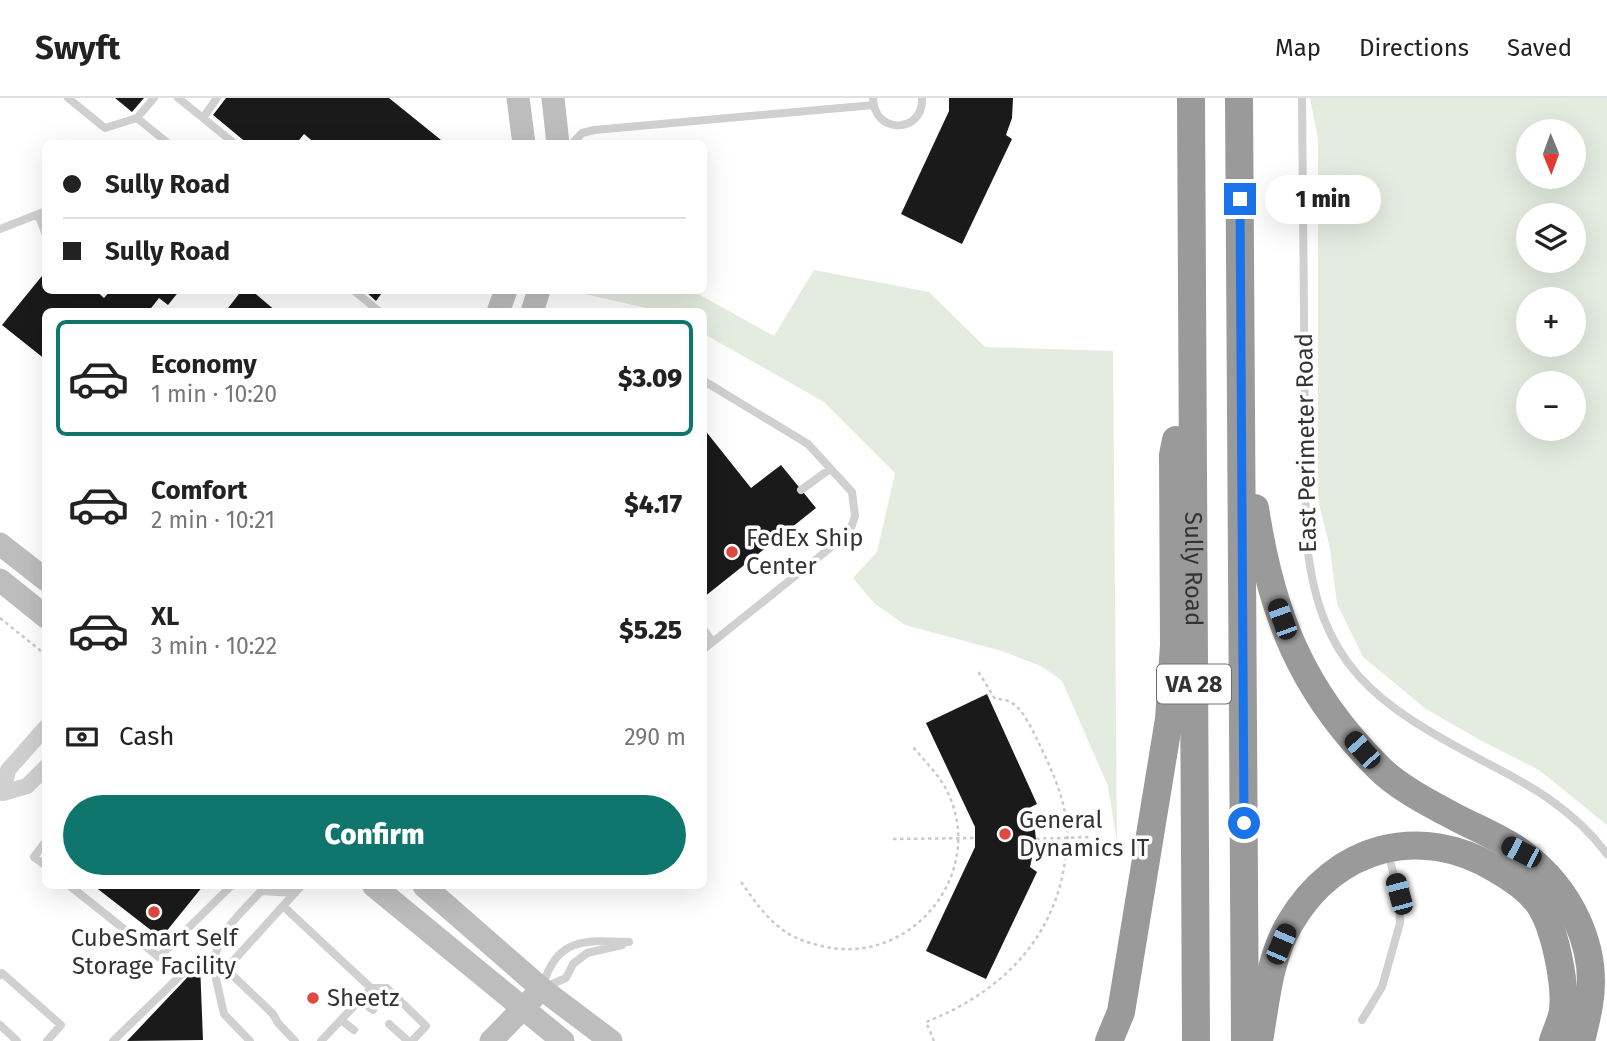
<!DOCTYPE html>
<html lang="en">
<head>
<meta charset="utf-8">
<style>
	body { margin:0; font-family:"Fira Sans",sans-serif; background:#f6f6f6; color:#222; height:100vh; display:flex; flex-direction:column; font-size:26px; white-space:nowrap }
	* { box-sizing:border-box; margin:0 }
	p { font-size:23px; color:#767676 }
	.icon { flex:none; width:38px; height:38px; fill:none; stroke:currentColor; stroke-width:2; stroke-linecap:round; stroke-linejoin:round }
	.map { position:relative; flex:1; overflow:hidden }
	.panel { position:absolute; left:42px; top:210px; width:665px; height:581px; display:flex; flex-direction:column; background:#fff; border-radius:10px; box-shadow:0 7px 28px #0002 }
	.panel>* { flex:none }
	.banner { position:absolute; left:42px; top:42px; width:665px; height:154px; border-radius:10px; box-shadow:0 7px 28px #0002; display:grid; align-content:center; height:154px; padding:0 21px; background:#fff }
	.needle { width:46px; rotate:179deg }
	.tools { position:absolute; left:1516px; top:21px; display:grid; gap:14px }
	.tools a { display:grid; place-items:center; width:70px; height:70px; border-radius:50%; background:#fff; box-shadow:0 7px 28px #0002; font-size:35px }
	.end { position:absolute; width:32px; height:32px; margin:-16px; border:9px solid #1a73e8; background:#fff; box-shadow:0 0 0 4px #fff }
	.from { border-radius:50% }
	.bubble { position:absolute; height:49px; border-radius:24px; background:#fff; box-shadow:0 7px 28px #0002; font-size:23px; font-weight:800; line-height:49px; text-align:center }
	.car { position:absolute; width:21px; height:42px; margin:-21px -10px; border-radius:9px; box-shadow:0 0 5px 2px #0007; background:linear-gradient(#222 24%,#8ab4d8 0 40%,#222 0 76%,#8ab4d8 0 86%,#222 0) }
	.banner b { display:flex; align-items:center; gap:24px; height:66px; font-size:26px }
	.banner b+b { border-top:2px solid #e0e0e0 }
	.banner i { width:18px; height:18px; background:#222 }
	ul { padding:12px 0 0; list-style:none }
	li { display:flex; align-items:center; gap:21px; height:116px; margin:0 14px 10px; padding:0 7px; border:4px solid transparent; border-radius:10px }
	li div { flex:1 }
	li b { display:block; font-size:26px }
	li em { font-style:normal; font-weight:800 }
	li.selected { border-color:#0f766e }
	li>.icon { width:63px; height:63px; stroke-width:1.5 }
	.pay { display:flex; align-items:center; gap:18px; height:77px; padding:0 21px; font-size:26px }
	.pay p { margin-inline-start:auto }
	.cta { display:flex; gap:14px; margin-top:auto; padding:14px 21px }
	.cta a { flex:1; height:80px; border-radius:42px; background:#0f766e; color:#fff; font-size:28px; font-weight:800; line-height:80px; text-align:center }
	header { display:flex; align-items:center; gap:42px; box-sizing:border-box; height:98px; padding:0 35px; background:#fff; border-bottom:2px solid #e0e0e0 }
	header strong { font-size:33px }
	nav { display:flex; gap:38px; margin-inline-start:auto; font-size:24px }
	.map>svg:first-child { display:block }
	.green { fill:#e4ebdf; fill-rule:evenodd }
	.building { fill:#1a1a1a }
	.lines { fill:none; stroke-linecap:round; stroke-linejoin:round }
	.path { stroke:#cacaca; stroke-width:2.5; stroke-dasharray:3.5 3.5; stroke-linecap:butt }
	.lane { stroke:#d0d0d0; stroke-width:8 }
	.street { stroke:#d0d0d0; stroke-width:16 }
	.secondary { stroke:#bdbdbd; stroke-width:23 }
	.highway { stroke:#9a9a9a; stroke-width:28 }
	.route { stroke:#1a73e8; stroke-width:9 }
	.poi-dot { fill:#de4940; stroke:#fff; stroke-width:2.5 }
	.labels { text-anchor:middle; stroke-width:7; stroke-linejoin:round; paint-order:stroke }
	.shield { fill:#fff; stroke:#707070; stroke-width:2 }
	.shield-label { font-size:23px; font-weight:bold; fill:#333 }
	.street-label { font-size:24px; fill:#333; stroke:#fff }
	.poi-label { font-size:24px; fill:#333; stroke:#fff; text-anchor:start }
</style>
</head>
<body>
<header>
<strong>Swyft</strong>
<nav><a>Map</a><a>Directions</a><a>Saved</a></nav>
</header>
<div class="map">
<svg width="1607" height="943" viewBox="0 0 1607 943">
	<rect width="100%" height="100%" fill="#fff"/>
	<path class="green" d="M 1310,0 L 1607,0 L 1607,727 L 1539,672 L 1482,643 L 1426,611 L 1363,559 L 1337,506 L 1330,451 L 1318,401 L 1318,41 ZM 1528,33 L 1573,33 L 1573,79 L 1528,79 ZM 1528,117 L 1573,117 L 1573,163 L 1528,163 ZM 1528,201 L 1573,201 L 1573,247 L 1528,247 ZM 1528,285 L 1573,285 L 1573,331 L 1528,331 Z
		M 814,172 L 929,194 L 985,249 L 1113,253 L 1117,745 L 1108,688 L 1062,583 L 1041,568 L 1002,553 L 905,527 L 874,505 L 853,480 L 877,454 L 895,375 L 824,304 L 704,236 L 704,214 L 659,213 L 576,194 L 576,193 L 693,193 L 774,238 Z"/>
	<path class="building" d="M 115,0 L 144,0 L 132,14 Z
		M 226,0 L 389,0 L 446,46 L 316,46 L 304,36 L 296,46 L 248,46 L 213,17 Z
		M 949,0 L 1013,0 L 1012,20 L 1006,37 L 1012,41 L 962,146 L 901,116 L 949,13 Z
		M 46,173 L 46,192 L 95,192 L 104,200 L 111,192 L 180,192 L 168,207 L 159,200 L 148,214 L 46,214 L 46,262 L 2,227 Z
		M 242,192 L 251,192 L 277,214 L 225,214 Z
		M 364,192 L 384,192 L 376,203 Z
		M 704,331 L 751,390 L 781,367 L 816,410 L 704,499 Z
		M 987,596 L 1037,706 L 1029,710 L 1034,725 L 1036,741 L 1030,769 L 1037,774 L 986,881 L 926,853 L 975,749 L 975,729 L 926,625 Z
		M 94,788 L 203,788 L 161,840 Z
		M 200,866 L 203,942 L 127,943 Z"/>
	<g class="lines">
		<path class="path" d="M 0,520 L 46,557
			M 893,741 L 975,740
			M 1036,741 L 1089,739
			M 741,784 C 754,802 766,820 783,832 C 795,841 809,845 822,848 C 912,870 989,773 946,691 C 938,676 924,662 913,649
			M 934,943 L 926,924 C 997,896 1051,846 1064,769 C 1067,753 1069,737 1066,721 C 1062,692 1048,664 1035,637 C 1025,619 1018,600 995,601 L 978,573"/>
		<path class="lane" d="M 68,0 L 105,30 L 137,20 L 154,0
			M 178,0 L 203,20 L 217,0
			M 873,0 C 874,38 924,35 922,0
			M 1302,0 L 1306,435 C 1317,568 1375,606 1485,664 C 1532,688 1575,713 1607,756
			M 137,20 L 169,46
			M 203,20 L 235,46
			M 572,46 L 582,35 L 594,32 L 874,7
			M 38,116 L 46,137
			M 0,131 L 46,113
			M 353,192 L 380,214
			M 704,283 L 808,346 L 852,394 L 855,418 L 851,430 L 845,438 L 704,551
			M 801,392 L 830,371
			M 704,532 L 712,543
			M 46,743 L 34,759 L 46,768
			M 70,788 L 159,859 L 231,788
			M 283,808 L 371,890 L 321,943
			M 226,871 L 273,916 L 278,925 L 295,943
			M 214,872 C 215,834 237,820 261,793 L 295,795
			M 0,877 L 2,875 L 61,927 L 47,943
			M 543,888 C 556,839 586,842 629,844
			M 545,889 L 566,880 L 573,866 L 587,855 L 622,847
			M 371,890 L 387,890 L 426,928 L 412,943
			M 360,902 L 373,912
			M 341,922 L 354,932
			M 1362,922 L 1382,889 L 1400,825 L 1399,796 L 1388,755
			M 389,926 L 408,943
			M 0,927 L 17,943
			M 113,943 L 183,875
			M 250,943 L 224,916 L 214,872 L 226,871 L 301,788"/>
		<path class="street" d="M 46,629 L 8,672 L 3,695 L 27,688 L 46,669"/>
		<path class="secondary" d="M 518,0 L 524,46
			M 553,0 L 558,46
			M 498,214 L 506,192
			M 532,214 L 539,192
			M 0,446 L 46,482
			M 0,482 L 46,519
			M 374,788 L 563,943
			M 424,788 L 542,891 L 611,943
			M 491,943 L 532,901"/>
		<g class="highway">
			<path id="s1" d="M 1191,0 L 1196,943"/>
			<path d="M 1239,0 L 1245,943"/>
			<path d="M 1255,410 C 1271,515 1301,592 1377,668 C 1397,689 1431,706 1457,720 C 1478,731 1503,741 1522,755 C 1569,790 1599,848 1589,907 C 1587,919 1584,931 1581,943"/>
			<path d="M 1109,943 L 1121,914 L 1169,621 L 1174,547 L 1173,357 L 1176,342"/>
			<path d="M 1259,943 C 1266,903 1269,860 1290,825 C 1335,748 1420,725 1496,771 C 1512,780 1531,793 1541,809 C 1555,832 1566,886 1563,912 C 1562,922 1556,933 1553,943"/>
		</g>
	</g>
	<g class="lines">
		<path class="route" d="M 1240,101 L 1244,725"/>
	</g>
	<g class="poi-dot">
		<circle cx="732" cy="454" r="7"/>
		<circle cx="1005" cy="736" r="7"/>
		<circle cx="154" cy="814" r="7"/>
		<circle cx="313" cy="900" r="7"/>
	</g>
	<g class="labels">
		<rect class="shield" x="1157" y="566.5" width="74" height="39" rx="5"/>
		<g class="shield-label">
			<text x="1194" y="594">VA 28</text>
		</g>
		<g class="street-label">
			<text transform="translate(1306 345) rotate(-91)" y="8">East Perimeter Road</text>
			<text dy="8" stroke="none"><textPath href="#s1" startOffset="471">Sully Road</textPath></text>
		</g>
		<g class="poi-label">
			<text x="746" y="448">FedEx Ship<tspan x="746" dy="28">Center</tspan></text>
			<text x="1019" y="730">General<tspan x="1019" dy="28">Dynamics IT</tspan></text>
			<text x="154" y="848" text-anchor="middle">CubeSmart Self<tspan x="154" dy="28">Storage Facility</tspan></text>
			<text x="327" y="908">Sheetz</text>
		</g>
	</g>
</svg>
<div class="tools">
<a><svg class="needle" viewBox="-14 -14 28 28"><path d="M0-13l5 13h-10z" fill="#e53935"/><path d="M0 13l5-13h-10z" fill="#767676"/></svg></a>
<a><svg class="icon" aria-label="layers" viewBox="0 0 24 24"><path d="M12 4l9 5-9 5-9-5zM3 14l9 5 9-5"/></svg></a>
<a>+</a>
<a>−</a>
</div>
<i class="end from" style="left:1244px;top:725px"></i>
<i class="end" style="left:1240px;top:101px"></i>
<div class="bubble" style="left:1265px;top:77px;width:116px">1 min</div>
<i class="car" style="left:1282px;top:521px;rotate:340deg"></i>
<i class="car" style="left:1362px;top:652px;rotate:318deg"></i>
<i class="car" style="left:1521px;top:754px;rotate:297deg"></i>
<i class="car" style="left:1399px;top:796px;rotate:345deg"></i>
<i class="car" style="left:1281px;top:846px;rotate:23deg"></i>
<div class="banner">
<b><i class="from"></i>Sully Road</b>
<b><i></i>Sully Road</b>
</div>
<section class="panel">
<ul>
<li class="selected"><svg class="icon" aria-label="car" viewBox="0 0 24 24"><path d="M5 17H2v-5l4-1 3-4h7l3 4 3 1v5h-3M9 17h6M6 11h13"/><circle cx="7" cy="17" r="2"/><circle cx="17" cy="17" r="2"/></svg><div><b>Economy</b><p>1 min · 10:20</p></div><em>$3.09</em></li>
<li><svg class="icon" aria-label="car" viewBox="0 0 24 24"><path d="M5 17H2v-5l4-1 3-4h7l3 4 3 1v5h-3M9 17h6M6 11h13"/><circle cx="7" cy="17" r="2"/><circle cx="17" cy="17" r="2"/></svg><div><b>Comfort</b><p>2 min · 10:21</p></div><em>$4.17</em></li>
<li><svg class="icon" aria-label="car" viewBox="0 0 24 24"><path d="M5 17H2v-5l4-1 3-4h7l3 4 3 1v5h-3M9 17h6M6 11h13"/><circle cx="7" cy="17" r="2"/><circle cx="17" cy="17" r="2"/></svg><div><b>XL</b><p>3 min · 10:22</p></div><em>$5.25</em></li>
</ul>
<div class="pay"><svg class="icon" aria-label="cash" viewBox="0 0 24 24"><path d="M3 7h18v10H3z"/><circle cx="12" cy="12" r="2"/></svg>Cash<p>290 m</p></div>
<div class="cta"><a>Confirm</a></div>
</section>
</div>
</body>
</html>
